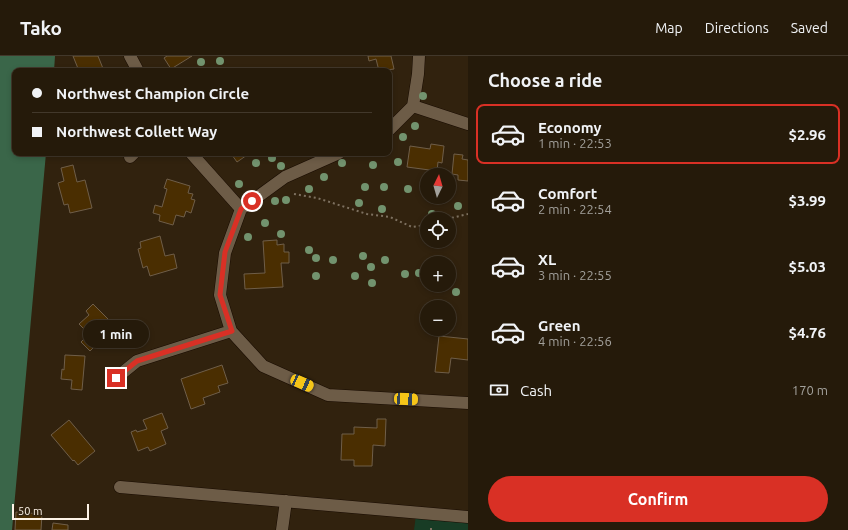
<!DOCTYPE html>
<html lang="en">
<head>
<meta charset="utf-8">
<style>
	body { margin:0; font-family:Ubuntu,sans-serif; background:#2d2313; color:#f1f3f6; height:100vh; display:flex; flex-direction:column; font-size:15px; white-space:nowrap }
	* { box-sizing:border-box; margin:0 }
	p { font-size:13px; color:#a3a19c }
	.icon { flex:none; width:22px; height:22px; fill:none; stroke:currentColor; stroke-width:2; stroke-linecap:round; stroke-linejoin:round }
	.map { position:relative; flex:1; overflow:hidden }
	.sheet { display:flex; flex-direction:column; background:#251a0a; width:380px }
	.sheet>* { flex:none }
	.top-card { position:absolute; left:12px; top:12px; width:380px; height:88px; border-radius:8px; box-shadow:0 2px 6px #0003,0 0 0 1px #42382b; display:grid; align-content:center; height:88px; padding:0 20px; background:#251a0a }
	.needle { width:26px; rotate:5deg }
	.tools { position:absolute; left:420px; top:112px; display:grid; gap:8px }
	.tools a { display:grid; place-items:center; width:36px; height:36px; border-radius:50%; background:#251a0a; box-shadow:0 2px 6px #0003,0 0 0 1px #42382b; font-size:20px }
	.scale { position:absolute; left:12px; bottom:10px; width:77px; box-sizing:border-box; padding-left:4px; border:2px solid #fdf3e7; border-top:0; font-size:11px; line-height:14px; white-space:nowrap; color:#fdf3e7; -webkit-text-stroke:3px #31220e; paint-order:stroke }
	.end { position:absolute; width:18px; height:18px; margin:-9px; border:5px solid #d93025; background:#fff; box-shadow:0 0 0 2px #fff }
	.from { border-radius:50% }
	.bubble { position:absolute; height:28px; border-radius:14px; background:#251a0a; box-shadow:0 2px 6px #0003,0 0 0 1px #42382b; font-size:13px; font-weight:700; line-height:28px; text-align:center }
	.car { position:absolute; width:12px; height:24px; margin:-12px -6px; border-radius:5px; box-shadow:0 0 3px 1px #0007; background:linear-gradient(#f5c518 24%,#345 0 40%,#f5c518 0 76%,#345 0 86%,#f5c518 0) }
	.top-card b { display:flex; align-items:center; gap:14px; height:38px; font-size:15px }
	.top-card b+b { border-top:1px solid #42382b }
	.top-card i { width:10px; height:10px; background:#f1f3f6 }
	ul { padding:0; list-style:none }
	li { display:flex; align-items:center; gap:12px; height:60px; margin:0 8px 6px; padding:0 12px; border:2px solid transparent; border-radius:8px }
	li div { flex:1 }
	li b { display:block; font-size:15px }
	li em { font-style:normal; font-weight:700 }
	li.on { border-color:#d93025 }
	li>.icon { width:36px; height:36px; stroke-width:1.5 }
	h2 { padding:0 20px; font-size:18px; line-height:48px }
	.pay { display:flex; align-items:center; gap:10px; height:44px; padding:0 20px; font-size:15px }
	.pay p { margin-inline-start:auto }
	.button { display:flex; gap:8px; margin-top:auto; padding:8px 20px }
	.button a { flex:1; height:46px; border-radius:24px; background:#d93025; color:#fff; font-size:16px; font-weight:700; line-height:46px; text-align:center }
	header { display:flex; align-items:center; gap:24px; box-sizing:border-box; height:56px; padding:0 20px; background:#251a0a; border-bottom:1px solid #42382b }
	header strong { font-size:19px }
	nav { display:flex; gap:22px; margin-inline-start:auto; font-size:14px }
	main { display:flex; flex:1; min-height:0 }
	.map>svg:first-child { display:block }
	.green { fill:#183c25 }
	.forest { fill:#3a6649 }
	.building { fill:#4a2e01; stroke:#6f5e49 }
	.lines { fill:none; stroke-linecap:round; stroke-linejoin:round }
	.minor-casing { stroke:#180b00; stroke-width:13 }
	.path { stroke:#7e7160; stroke-width:2; stroke-dasharray:2 3; stroke-linecap:butt }
	.minor { stroke:#6d5c47; stroke-width:12 }
	.tree { fill:#72936e }
	.route { stroke:#d93025; stroke-width:5 }
</style>
</head>
<body>
<header>
<strong>Tako</strong>
<nav><a>Map</a><a>Directions</a><a>Saved</a></nav>
</header>
<main>
<div class="map">
<svg width="468" height="474" viewBox="0 0 468 474">
	<rect width="100%" height="100%" fill="#31220e"/>
	<path class="green" d="M 416,459 L 468,463 L 468,474 L 414,474 Z"/>
	<path class="forest" d="M 0,0 L 55,0 L 54,15 L 15,15 L 15,97 L 46,97 L 12,474 L 0,474 Z"/>
	<path class="building" d="M 73,0 L 98,0 L 104,15 L 79,15 Z
		M 167,0 L 192,0 L 171,13 L 164,2 Z
		M 368,0 L 391,0 L 394,13 L 379,15 L 376,3 L 369,5 Z
		M 431,88 L 444,90 L 442,107 L 438,106 L 437,115 L 407,111 L 410,90 L 430,93 Z
		M 229,97 L 250,97 L 237,106 L 232,99 L 231,100 Z
		M 454,98 L 463,99 L 462,103 L 468,104 L 468,125 L 458,124 L 458,119 L 452,118 Z
		M 73,109 L 77,126 L 85,124 L 92,152 L 70,157 L 68,148 L 64,149 L 58,127 L 64,125 L 61,112 Z
		M 167,123 L 190,130 L 188,137 L 193,138 L 191,143 L 195,144 L 191,157 L 186,155 L 184,161 L 176,159 L 173,169 L 159,165 L 160,159 L 153,157 L 155,149 L 162,151 L 167,133 L 164,132 Z
		M 160,180 L 165,200 L 174,198 L 177,212 L 150,220 L 147,210 L 143,212 L 138,193 L 141,192 L 140,186 Z
		M 277,184 L 277,189 L 284,188 L 284,196 L 289,196 L 289,207 L 281,207 L 283,231 L 245,233 L 244,218 L 265,217 L 263,185 Z
		M 93,248 L 110,265 L 97,278 L 102,283 L 90,295 L 81,286 L 89,278 L 79,268 L 89,259 L 86,255 Z
		M 439,280 L 468,283 L 468,304 L 451,302 L 449,317 L 435,316 Z
		M 65,299 L 85,300 L 82,334 L 71,333 L 72,324 L 61,323 L 62,313 L 64,314 Z
		M 222,309 L 228,327 L 218,330 L 220,336 L 203,342 L 205,348 L 191,353 L 181,323 Z
		M 162,357 L 168,372 L 161,375 L 166,388 L 150,395 L 148,391 L 138,395 L 131,376 L 136,374 L 137,376 L 147,373 L 143,364 Z
		M 377,363 L 386,363 L 385,390 L 373,389 L 372,410 L 354,410 L 354,404 L 341,404 L 342,378 L 354,378 L 354,371 L 377,372 Z
		M 69,364 L 95,395 L 78,409 L 74,404 L 73,405 L 51,379 Z
		M 16,456 L 42,458 L 41,474 L 15,474 Z
		M 53,467 L 68,469 L 68,474 L 52,474 Z"/>
	<g class="lines">
		<defs>
			<path id="minor" d="M 130,0 L 138,15
				M 413,50 L 468,68
				M 389,74 L 413,50 L 418,18 L 419,0
				M 191,97 L 241,153
				M 339,97 L 285,121 L 241,153 L 225,197 L 220,239 L 231,275 L 263,310 L 328,339 L 468,347
				M 130,101 L 134,97
				M 116,322 L 137,305 L 231,275
				M 120,431 L 468,461
				M 282,474 L 286,445"/>
		</defs>
		<use href="#minor" class="minor-casing"/>
		<path class="path" d="M 294,138 L 317,142 L 367,158 L 390,161 L 412,171 L 427,169
			M 447,163 L 468,158
			M 431,474 L 431,472"/>
		<use href="#minor" class="minor"/>
	</g>
	<g class="tree">
		<circle cx="220" cy="5" r="4"/>
		<circle cx="201" cy="6" r="4"/>
		<circle cx="423" cy="40" r="4"/>
		<circle cx="415" cy="70" r="4"/>
		<circle cx="403" cy="81" r="4"/>
		<circle cx="272" cy="102" r="4"/>
		<circle cx="398" cy="106" r="4"/>
		<circle cx="256" cy="107" r="4"/>
		<circle cx="342" cy="107" r="4"/>
		<circle cx="373" cy="109" r="4"/>
		<circle cx="281" cy="110" r="4"/>
		<circle cx="324" cy="121" r="4"/>
		<circle cx="239" cy="128" r="4"/>
		<circle cx="365" cy="131" r="4"/>
		<circle cx="384" cy="131" r="4"/>
		<circle cx="309" cy="133" r="4"/>
		<circle cx="408" cy="133" r="4"/>
		<circle cx="286" cy="144" r="4"/>
		<circle cx="275" cy="145" r="4"/>
		<circle cx="359" cy="147" r="4"/>
		<circle cx="458" cy="150" r="4"/>
		<circle cx="382" cy="153" r="4"/>
		<circle cx="432" cy="158" r="4"/>
		<circle cx="265" cy="167" r="4"/>
		<circle cx="281" cy="178" r="4"/>
		<circle cx="248" cy="181" r="4"/>
		<circle cx="309" cy="194" r="4"/>
		<circle cx="363" cy="200" r="4"/>
		<circle cx="316" cy="202" r="4"/>
		<circle cx="333" cy="204" r="4"/>
		<circle cx="385" cy="204" r="4"/>
		<circle cx="371" cy="211" r="4"/>
		<circle cx="419" cy="217" r="4"/>
		<circle cx="405" cy="218" r="4"/>
		<circle cx="316" cy="220" r="4"/>
		<circle cx="355" cy="220" r="4"/>
		<circle cx="372" cy="227" r="4"/>
		<circle cx="456" cy="236" r="4"/>
	</g>
	<g class="lines">
		<path class="route" d="M 116,322 L 137,305 L 232,275 L 220,239 L 225,196 L 241,153 L 252,145"/>
	</g>
</svg>
<div class="tools">
<a><svg class="needle" viewBox="-14 -14 28 28"><path d="M0-13l5 13h-10z" fill="#e53935"/><path d="M0 13l5-13h-10z" fill="#a3a19c"/></svg></a>
<a><svg class="icon" aria-label="locate" viewBox="0 0 24 24"><circle cx="12" cy="12" r="6"/><path d="M12 2v4M12 18v4M2 12h4M18 12h4"/></svg></a>
<a>+</a>
<a>−</a>
</div>
<div class="scale">50 m</div>
<i class="end from" style="left:252px;top:145px"></i>
<i class="end" style="left:116px;top:322px"></i>
<div class="bubble" style="left:83px;top:264px;width:66px">1 min</div>
<i class="car" style="left:302px;top:327px;rotate:114deg"></i>
<i class="car" style="left:406px;top:343px;rotate:93deg"></i>
<div class="top-card">
<b><i class="from"></i>Northwest Champion Circle</b>
<b><i></i>Northwest Collett Way</b>
</div>
</div>
<section class="sheet">
<h2>Choose a ride</h2>
<ul>
<li class="on"><svg class="icon" aria-label="car" viewBox="0 0 24 24"><path d="M5 17H2v-5l4-1 3-4h7l3 4 3 1v5h-3M9 17h6M6 11h13"/><circle cx="7" cy="17" r="2"/><circle cx="17" cy="17" r="2"/></svg><div><b>Economy</b><p>1 min · 22:53</p></div><em>$2.96</em></li>
<li><svg class="icon" aria-label="car" viewBox="0 0 24 24"><path d="M5 17H2v-5l4-1 3-4h7l3 4 3 1v5h-3M9 17h6M6 11h13"/><circle cx="7" cy="17" r="2"/><circle cx="17" cy="17" r="2"/></svg><div><b>Comfort</b><p>2 min · 22:54</p></div><em>$3.99</em></li>
<li><svg class="icon" aria-label="car" viewBox="0 0 24 24"><path d="M5 17H2v-5l4-1 3-4h7l3 4 3 1v5h-3M9 17h6M6 11h13"/><circle cx="7" cy="17" r="2"/><circle cx="17" cy="17" r="2"/></svg><div><b>XL</b><p>3 min · 22:55</p></div><em>$5.03</em></li>
<li><svg class="icon" aria-label="car" viewBox="0 0 24 24"><path d="M5 17H2v-5l4-1 3-4h7l3 4 3 1v5h-3M9 17h6M6 11h13"/><circle cx="7" cy="17" r="2"/><circle cx="17" cy="17" r="2"/></svg><div><b>Green</b><p>4 min · 22:56</p></div><em>$4.76</em></li>
</ul>
<div class="pay"><svg class="icon" aria-label="cash" viewBox="0 0 24 24"><path d="M3 7h18v10H3z"/><circle cx="12" cy="12" r="2"/></svg>Cash<p>170 m</p></div>
<div class="button"><a>Confirm</a></div>
</section>
</main>
</body>
</html>
